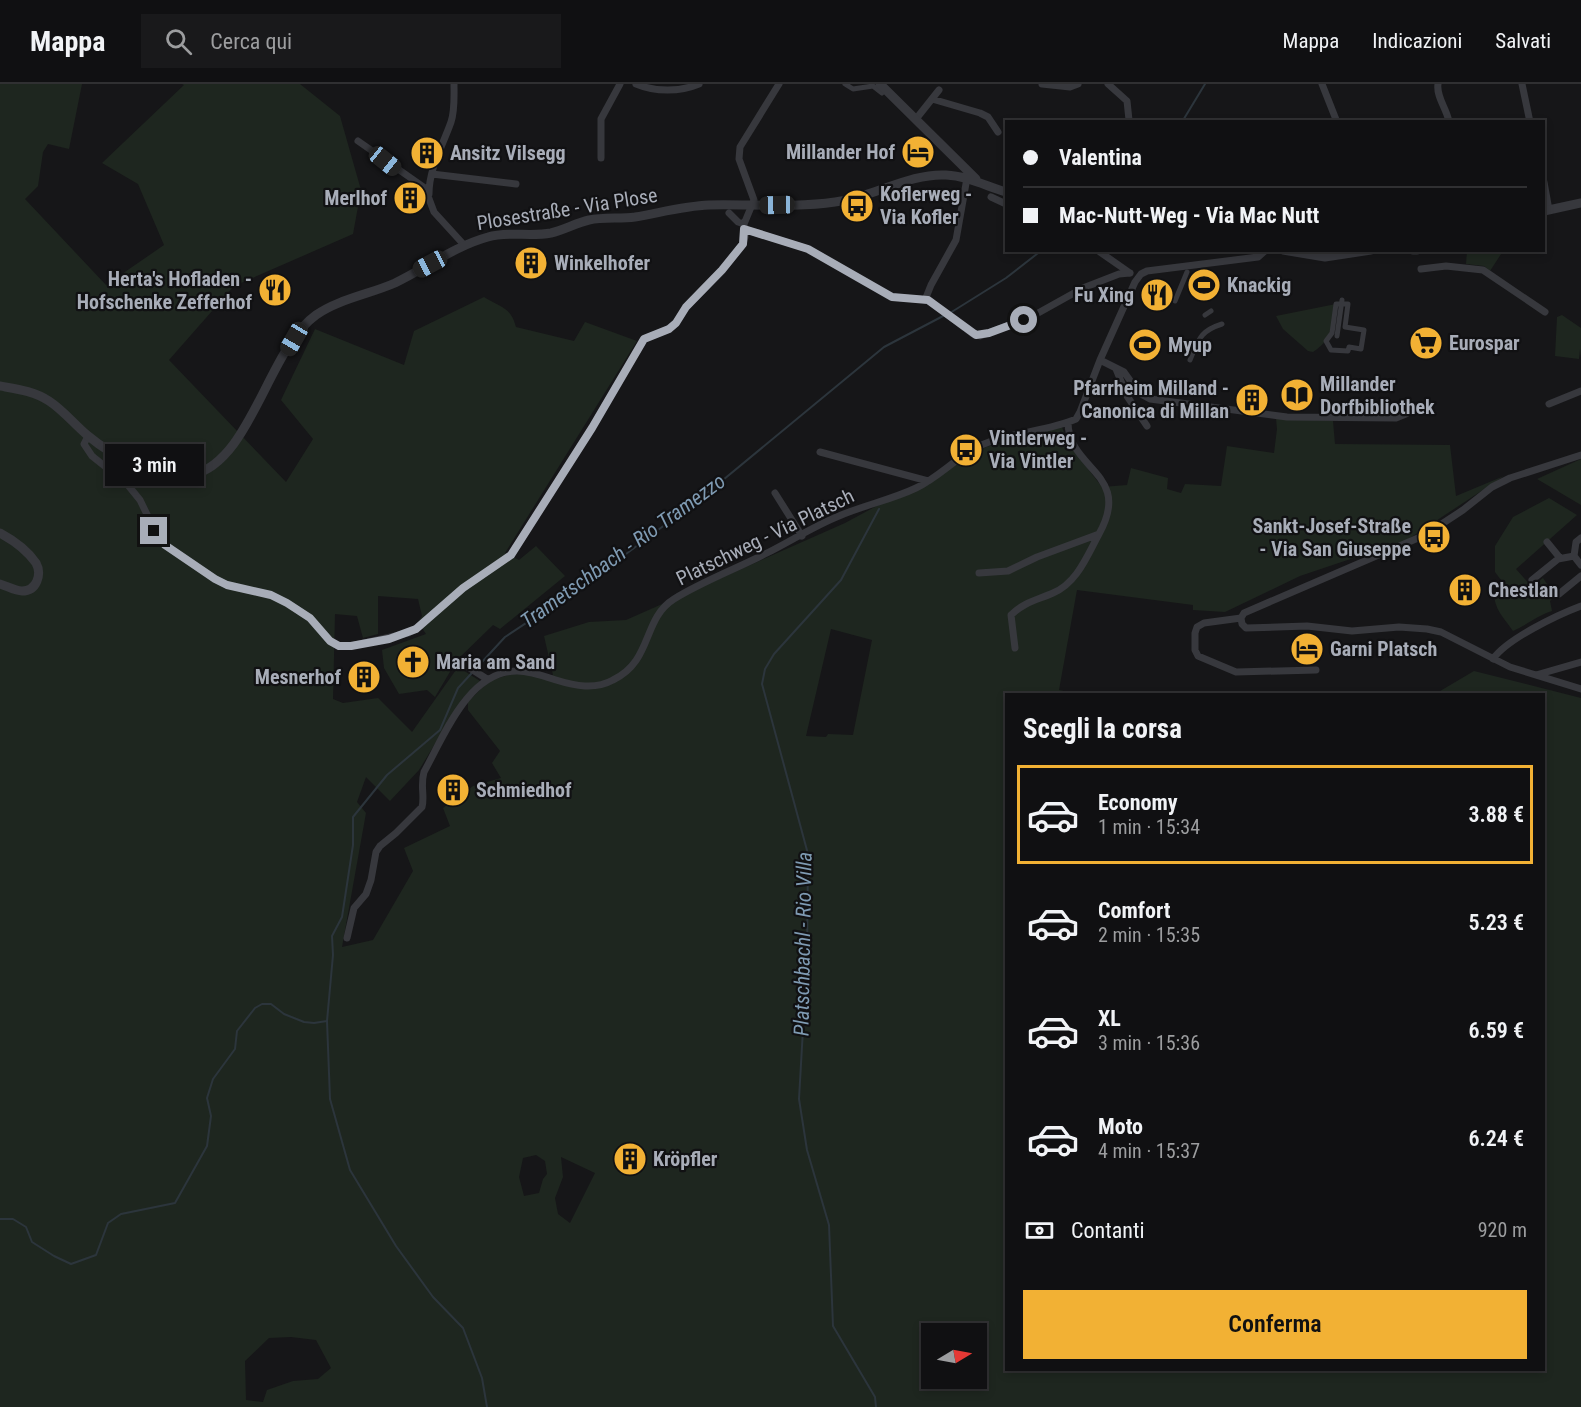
<!DOCTYPE html>
<html lang="it">
<head>
<meta charset="utf-8">
<style>
	body { margin:0; font-family:"Roboto Condensed",sans-serif; background:#19191b; color:#f1f3f6; height:100vh; display:flex; flex-direction:column; font-size:22px; white-space:nowrap }
	* { box-sizing:border-box; margin:0 }
	p { font-size:20px; color:#9c9d9f }
	.icon { flex:none; width:33px; height:33px; fill:none; stroke:currentColor; stroke-width:2; stroke-linecap:round; stroke-linejoin:round }
	.map { position:relative; flex:1; overflow:hidden }
	.panel { position:absolute; left:1005px; top:609px; width:540px; height:678px; display:flex; flex-direction:column; background:#101012; border-radius:0px; box-shadow:0 3px 9px #0003,0 0 0 2px #303032 }
	.panel>* { flex:none }
	.top-card { position:absolute; left:1005px; top:36px; width:540px; height:132px; border-radius:0px; box-shadow:0 3px 9px #0003,0 0 0 2px #303032; display:grid; align-content:center; height:132px; padding:0 18px; background:#101012 }
	.needle { width:39px; rotate:80deg }
	.controls { position:absolute; left:921px; top:1239px; display:grid; gap:12px }
	.controls a { display:grid; place-items:center; width:66px; height:66px; border-radius:0px; background:#101012; box-shadow:0 3px 9px #0003,0 0 0 2px #303032; font-size:30px }
	.end { position:absolute; width:27px; height:27px; margin:-14px; border:8px solid #a8adb8; background:#111; box-shadow:0 0 0 3px #111 }
	.from { border-radius:50% }
	.bubble { position:absolute; height:42px; border-radius:0px; background:#101012; box-shadow:0 3px 9px #0003,0 0 0 2px #303032; font-size:20px; font-weight:600; line-height:42px; text-align:center }
	.car { position:absolute; width:18px; height:36px; margin:-18px -9px; border-radius:8px; box-shadow:0 0 4px 2px #0007; background:linear-gradient(#222 24%,#8ab4d8 0 40%,#222 0 76%,#8ab4d8 0 86%,#222 0) }
	.top-card b { display:flex; align-items:center; gap:21px; height:57px; font-size:22px }
	.top-card b+b { border-top:2px solid #303032 }
	.top-card i { width:15px; height:15px; background:#f1f3f6 }
	ul { padding:0; list-style:none }
	li { display:flex; align-items:center; gap:18px; height:99px; margin:0 12px 9px; padding:0 6px; border:3px solid transparent; border-radius:0px }
	li div { flex:1 }
	li b { display:block; font-size:22px }
	li em { font-style:normal; font-weight:600 }
	li.active { border-color:#f2b134 }
	li>.icon { width:54px; height:54px; stroke-width:1.5 }
	h2 { padding:0 18px; font-size:27px; line-height:72px }
	.pay { display:flex; align-items:center; gap:15px; height:66px; padding:0 18px; font-size:22px }
	.pay p { margin-inline-start:auto }
	.cta { display:flex; gap:12px; margin-top:auto; padding:12px 18px }
	.cta a { flex:1; height:69px; border-radius:0px; background:#f2b134; color:#111; font-size:24px; font-weight:600; line-height:69px; text-align:center }
	header { display:flex; align-items:center; gap:36px; box-sizing:border-box; height:84px; padding:0 30px; background:#101012; border-bottom:2px solid #303032 }
	header strong { font-size:28px }
	nav { display:flex; gap:33px; margin-inline-start:auto; font-size:21px }
	.search { width:420px; height:54px; background:#19191b; display:flex; align-items:center; gap:15px; box-sizing:border-box; padding:0 21px; border-radius:0px; color:#9c9d9f; font-size:22px }
	.map>svg:first-child { display:block }
	.green { fill:#1e261f; fill-rule:evenodd }
	.lines { fill:none; stroke-linecap:round; stroke-linejoin:round }
	.stream { stroke:#2c353c; stroke-width:2 }
	.pedestrian { stroke:#37383d; stroke-width:5 }
	.minor { stroke:#37383d; stroke-width:7 }
	.tertiary { stroke:#37383d; stroke-width:9 }
	.route { stroke:#a8adb8; stroke-width:8 }
	.labels { text-anchor:middle; stroke-width:4.5; stroke-linejoin:round; paint-order:stroke }
	.poi-label { font-size:20px; font-weight:bold; fill:#a8adb8; stroke:#111113; text-anchor:start }
	.street-label { font-size:20px; fill:#a8adb8; stroke:#111113 }
	.water-label { font-size:21px; font-style:italic; fill:#7f9bb3; stroke:#111113 }
</style>
</head>
<body>
<header>
<strong>Mappa</strong>
<div class="search"><svg class="icon" aria-label="search" viewBox="0 0 24 24"><circle cx="10" cy="10" r="6"/><path d="M15 15l6 6"/></svg>Cerca qui</div>
<nav><a>Mappa</a><a>Indicazioni</a><a>Salvati</a></nav>
</header>
<div class="map">
<svg width="1581" height="1323" viewBox="0 0 1581 1323">
	<rect width="100%" height="100%" fill="#161618"/>
	<path class="green" d="M 0,0 L 82,0 L 69,65 L 48,60 L 43,68 L 38,102 L 25,115 L 106,201 L 164,161 L 138,100 L 102,79 L 184,1 L 182,0 L 300,0 L 340,32 L 361,106 L 353,150 L 234,202 L 169,276 L 286,398 L 313,355 L 281,316 L 315,245 L 404,281 L 414,247 L 484,213 C 500,223 511,223 516,243 L 574,257 L 585,238 L 637,257 L 505,469 L 519,476 L 536,462 L 565,492 L 500,545 L 493,541 L 457,576 L 435,613 L 427,606 L 399,610 L 384,584 L 382,566 L 426,550 L 418,538 L 422,532 L 418,515 L 378,512 L 378,550 L 363,554 L 357,532 L 335,530 L 333,615 L 343,619 L 378,614 L 412,648 L 458,583 L 480,597 L 463,614 L 419,686 L 390,717 L 366,693 L 357,718 L 366,729 L 342,863 L 373,856 L 413,787 L 404,764 L 450,742 L 443,724 L 473,702 L 501,694 L 492,679 L 500,667 L 468,626 L 468,618 L 489,597 L 512,590 L 553,591 L 544,552 L 589,538 L 626,536 L 845,439 L 986,363 L 1062,343 L 1068,359 L 1102,403 L 1127,401 L 1131,384 L 1168,394 L 1167,405 L 1181,409 L 1185,400 L 1221,402 L 1227,362 L 1274,369 L 1277,345 L 1276,334 L 1333,337 L 1335,360 L 1450,361 L 1456,412 L 1504,392 L 1407,456 L 1300,492 L 1225,528 L 1193,526 L 1193,521 L 1077,506 L 1059,606 L 1078,610 L 1006,610 L 1006,1286 L 1544,1286 L 1544,610 L 1435,610 L 1474,587 L 1581,614 L 1581,1323 L 0,1323 ZM 831,545 L 872,556 L 853,651 L 828,650 L 826,653 L 806,652 ZM 536,1071 L 545,1077 L 547,1090 L 543,1095 L 539,1109 L 524,1112 L 519,1093 L 523,1074 ZM 561,1073 L 595,1089 L 570,1139 L 558,1130 L 555,1114 L 563,1093 ZM 932,1250 L 976,1250 L 976,1294 L 932,1294 ZM 291,1253 L 316,1256 L 331,1284 L 318,1295 L 293,1297 L 267,1306 L 263,1318 L 246,1316 L 245,1277 L 269,1254 Z
		M 1467,167 L 1503,167 L 1490,187 L 1484,182 L 1466,180 Z
		M 1336,220 C 1333,241 1332,256 1313,268 L 1308,267 L 1283,245 L 1276,232 Z
		M 1562,231 L 1581,244 L 1581,274 L 1580,265 L 1579,275 L 1555,272 L 1557,233 Z
		M 1581,375 L 1581,421 L 1537,395 Z
		M 1549,414 L 1577,431 L 1516,485 L 1532,503 L 1543,494 L 1555,512 L 1550,517 L 1552,527 C 1538,531 1527,541 1513,547 C 1504,534 1494,525 1494,509 L 1504,500 L 1495,488 L 1495,462 L 1513,433 Z"/>
	<g class="lines">
		<path class="stream" d="M 1182,38 L 1205,0
			M 950,229 L 1006,194 L 1042,166
			M 0,1135 L 13,1135 L 26,1143 L 32,1158 L 54,1172 L 71,1180 L 96,1171 L 108,1139 L 121,1130 L 175,1119 L 207,1062 L 211,1032 L 207,1014 L 213,995 L 235,965 L 237,947 L 255,924 L 262,920 L 271,920 L 284,930 L 304,938 L 314,939 L 327,937
			M 487,1323 L 482,1294 L 463,1244 L 433,1213 L 396,1162 L 350,1086 L 330,1015 L 327,937 L 333,871 L 332,852 L 342,833 L 353,761 L 353,733 L 387,691 L 440,646 L 458,604 L 505,553 L 594,494 L 706,410 L 884,263 L 945,231
			M 876,1323 L 875,1313 L 833,1242 L 829,1141 L 807,1066 L 799,1015 L 807,875 L 808,770 L 762,600 L 765,585 L 774,570 L 841,496 L 879,425"/>
		<path class="pedestrian" d="M 845,0 L 853,5 L 873,2 L 882,9
			M 1175,217 L 1187,188
			M 1336,220 L 1348,220 L 1345,243 L 1364,246 L 1361,265 L 1349,263 L 1348,267 L 1331,266 L 1326,257 L 1332,249 Z
			M 1205,231 L 1211,227
			M 1337,252 L 1342,216
			M 1190,276 C 1199,255 1200,247 1222,240"/>
		<path class="minor" d="M 636,0 C 655,8 680,8 699,0
			M 1042,0 L 1070,3 L 1078,0
			M 1108,0 L 1127,17 L 1129,36
			M 1322,0 L 1337,38
			M 1438,0 C 1436,13 1447,25 1449,38
			M 1522,0 L 1530,38
			M 932,15 L 980,29 L 988,33 L 998,48
			M 916,35 L 939,6
			M 358,57 L 425,104 L 434,128 L 465,162
			M 601,74 L 601,35 L 620,0
			M 432,90 L 516,100
			M 1544,98 L 1549,126
			M 429,110 C 429,84 443,61 451,38 C 455,26 454,12 454,0
			M 991,113 L 1006,120
			M 729,129 L 738,138 L 744,140
			M 744,145 L 808,165 L 892,213 L 928,216 L 973,250 L 980,252 L 1031,233 L 1083,204 L 1119,190 L 1130,189
			M 1097,166 L 1130,189
			M 1421,185 L 1446,182 L 1483,186 L 1545,228
			M 925,216 L 931,201 L 956,156 L 967,94
			M 1100,276 L 1124,288 L 1139,309 L 1150,315 L 1287,333 L 1396,334 L 1406,330
			M 1116,285 L 1127,312 L 1147,342
			M 1549,320 L 1581,307
			M 88,352 L 84,360 L 92,372 L 127,400 L 140,416 L 155,447 L 165,461 L 215,495 L 227,501 L 271,511 L 287,519 L 310,534 L 330,557 L 338,562 L 351,562 L 408,549 L 416,545 L 463,504 L 511,471 L 592,344 L 644,255 L 669,245 L 676,239 L 686,223 L 722,187 L 743,160 L 745,153 L 744,140 L 754,116 L 739,75 L 740,63 L 779,0
			M 820,368 L 928,397
			M 1581,371 L 1510,394 L 1492,403 L 1463,426 L 1425,451 L 1244,529 L 1241,534 L 1242,540 L 1246,544 L 1307,542 L 1352,547 L 1399,543 L 1427,545 L 1441,548 L 1510,583 L 1581,605
			M 775,409 L 802,452
			M 1547,458 L 1560,474
			M 1574,472 L 1576,458 L 1581,454
			M 979,489 L 1008,487 L 1037,473 L 1099,450 C 1133,389 1068,386 1068,338
			M 1532,496 L 1558,475 L 1574,472 L 1581,481
			M 1559,510 L 1581,492
			M 1241,534 L 1204,539 L 1197,543 L 1195,549 L 1195,566 L 1198,572 L 1236,588 L 1316,586
			M 1015,564 L 1011,531 C 1024,518 1037,516 1053,509 C 1077,499 1087,472 1099,450
			M 1493,575 C 1507,555 1557,531 1581,522
			M 457,576 L 487,595
			M 1536,591 L 1581,578
			M 347,854 L 354,824 L 366,810 L 371,796 L 376,768 L 380,762 L 396,749 L 422,723 C 425,712 420,702 424,688 C 444,652 468,587 517,587 C 530,587 544,592 556,596 C 575,602 595,606 613,596 C 653,577 642,535 674,515 C 703,497 736,485 767,469 C 791,457 814,442 839,432 C 864,421 891,416 916,404 C 940,393 959,370 984,360 C 1013,348 1049,347 1076,335 L 1080,328 L 1100,276 L 1135,198 L 1141,190 L 1147,187 L 1258,173 L 1266,166"/>
		<path class="tertiary" d="M 880,0 L 976,95
			M 1544,127 L 1581,119
			M 1283,166 L 1325,173 L 1371,166
			M 1413,166 L 1417,166
			M 0,302 C 17,305 34,307 49,317 C 63,326 74,340 87,351 C 112,372 160,398 192,391 C 251,378 268,265 316,231 C 339,215 370,210 395,199 C 426,184 455,162 488,153 C 508,147 530,153 551,149 C 564,146 576,139 589,136 C 604,133 620,135 635,133 C 659,129 684,122 709,121 C 750,120 794,124 835,118 C 873,114 908,89 946,91 C 967,92 986,102 1006,108
			M 0,449 C 13,456 27,466 36,479 C 42,490 37,507 22,507 C 15,507 7,502 0,500"/>
	</g>
	<g class="lines">
		<path class="route" d="M 154,447 L 165,461 L 215,495 L 227,501 L 271,511 L 287,519 L 310,534 L 330,557 L 339,562 L 351,562 L 389,555 L 416,545 L 463,504 L 511,471 L 592,344 L 644,255 L 669,245 L 676,239 L 686,223 L 722,186 L 743,160 L 744,145 L 808,165 L 892,213 L 928,216 L 976,251 L 989,249 L 1024,236"/>
	</g>
	<defs>
		<symbol id="hotel-disc" viewBox="-11 -11 22 22"><circle r="9.5" fill="#f2b134" stroke="#111113"/><path d="M-6-4.5h1.5V1H6V5H4.5V3h-9V5H-6ZM-4 0a1.8 1.8 0 1 1 3.6 0ZM.5 0V-2.5h3Q6-2.5 6 0Z" fill="#111"/></symbol>
		<symbol id="building-disc" viewBox="-11 -11 22 22"><circle r="9.5" fill="#f2b134" stroke="#111113"/><path d="M-4-6H4V6H1V3H-1V6H-4ZM-2.5-4.3h1.7v1.8h-1.7ZM.8-4.3h1.7v1.8H.8ZM-2.5-1h1.7V.8h-1.7ZM.8-1h1.7V.8H.8Z" fill="#111"/></symbol>
		<symbol id="bus-disc" viewBox="-11 -11 22 22"><circle r="9.5" fill="#f2b134" stroke="#111113"/><path d="M-5-6H5V4H4V6H2V4H-2V6H-4V4H-5ZM-3.5-4V0h7V-4ZM-3.5 1.2v1.5H-2V1.2ZM2 1.2v1.5H3.5V1.2Z" fill="#111"/></symbol>
		<symbol id="stadium-disc" viewBox="-11 -11 22 22"><circle r="9.5" fill="#f2b134" stroke="#111113"/><path d="M0-5a6.5 5 0 1 0 0 10a6.5 5 0 1 0 0-10ZM-3.5-1.8h7v3.6h-7Z" fill="#111"/></symbol>
		<symbol id="restaurant-disc" viewBox="-11 -11 22 22"><circle r="9.5" fill="#f2b134" stroke="#111113"/><path d="M-5-6h1v4h1v-4h1v4h1v-4h1v5L-1.5 .5V6h-2V.5L-5-1ZM5-6V6H3V1.5H1.5Q1.5-4 5-6Z" fill="#111"/></symbol>
		<symbol id="supermarket-disc" viewBox="-11 -11 22 22"><circle r="9.5" fill="#f2b134" stroke="#111113"/><path d="M-6-5.5h2.5l.6 2H6L4.5 2H-2.5L-4.4-4H-6ZM-1.5 3.2a1.3 1.3 0 1 0 .1 0ZM3 3.2a1.3 1.3 0 1 0 .1 0Z" fill="#111"/></symbol>
		<symbol id="library-disc" viewBox="-11 -11 22 22"><circle r="9.5" fill="#f2b134" stroke="#111113"/><path d="M-6-4Q-3-5.5-.7-3.5V5Q-3 3-6 4ZM6-4Q3-5.5 .7-3.5V5Q3 3 6 4Z" fill="#111"/></symbol>
		<symbol id="church-disc" viewBox="-11 -11 22 22"><circle r="9.5" fill="#f2b134" stroke="#111113"/><path d="M-1.2-6h2.4v3.5h3.3v2.4h-3.3V6h-2.4V-.1h-3.3v-2.4h3.3Z" fill="#111"/></symbol>
	</defs>
	<g fill-rule="evenodd">
		<use href="#hotel-disc" x="899" y="49" width="38" height="38"/>
		<use href="#building-disc" x="408" y="50" width="38" height="38"/>
		<use href="#building-disc" x="391" y="95" width="38" height="38"/>
		<use href="#bus-disc" x="838" y="103" width="38" height="38"/>
		<use href="#building-disc" x="512" y="160" width="38" height="38"/>
		<use href="#stadium-disc" x="1185" y="182" width="38" height="38"/>
		<use href="#restaurant-disc" x="256" y="187" width="38" height="38"/>
		<use href="#restaurant-disc" x="1138" y="192" width="38" height="38"/>
		<use href="#supermarket-disc" x="1407" y="240" width="38" height="38"/>
		<use href="#stadium-disc" x="1126" y="242" width="38" height="38"/>
		<use href="#library-disc" x="1278" y="292" width="38" height="38"/>
		<use href="#building-disc" x="1233" y="297" width="38" height="38"/>
		<use href="#bus-disc" x="947" y="347" width="38" height="38"/>
		<use href="#bus-disc" x="1415" y="434" width="38" height="38"/>
		<use href="#building-disc" x="1446" y="487" width="38" height="38"/>
		<use href="#hotel-disc" x="1288" y="546" width="38" height="38"/>
		<use href="#church-disc" x="394" y="559" width="38" height="38"/>
		<use href="#building-disc" x="345" y="574" width="38" height="38"/>
		<use href="#building-disc" x="434" y="687" width="38" height="38"/>
		<use href="#building-disc" x="611" y="1056" width="38" height="38"/>
	</g>
	<g class="labels">
		<g class="poi-label">
			<text x="895" y="75" text-anchor="end">Millander Hof</text>
			<text x="450" y="76">Ansitz Vilsegg</text>
			<text x="880" y="117">Koflerweg -<tspan x="880" dy="23">Via Kofler</tspan></text>
			<text x="387" y="121" text-anchor="end">Merlhof</text>
			<text x="554" y="186">Winkelhofer</text>
			<text x="252" y="202" text-anchor="end">Herta's Hofladen -<tspan x="252" dy="23">Hofschenke Zefferhof</tspan></text>
			<text x="1227" y="208">Knackig</text>
			<text x="1134" y="218" text-anchor="end">Fu Xing</text>
			<text x="1449" y="266">Eurospar</text>
			<text x="1168" y="268">Myup</text>
			<text x="1320" y="307">Millander<tspan x="1320" dy="23">Dorfbibliothek</tspan></text>
			<text x="1229" y="311" text-anchor="end">Pfarrheim Milland -<tspan x="1229" dy="23">Canonica di Millan</tspan></text>
			<text x="989" y="361">Vintlerweg -<tspan x="989" dy="23">Via Vintler</tspan></text>
			<text x="1411" y="449" text-anchor="end">Sankt-Josef-Straße<tspan x="1411" dy="23">- Via San Giuseppe</tspan></text>
			<text x="1488" y="513">Chestlan</text>
			<text x="1330" y="572">Garni Platsch</text>
			<text x="436" y="585">Maria am Sand</text>
			<text x="341" y="600" text-anchor="end">Mesnerhof</text>
			<text x="476" y="713">Schmiedhof</text>
			<text x="653" y="1082">Kröpfler</text>
		</g>
		<g class="street-label">
			<text transform="translate(567 125) rotate(-9)" y="7">Plosestraße - Via Plose</text>
			<text transform="translate(765 453) rotate(-26)" y="7">Platschweg - Via Platsch</text>
		</g>
		<g class="water-label">
			<text transform="translate(623 467) rotate(-36)" y="7">Trametschbach - Rio Tramezzo</text>
			<text transform="translate(803 860) rotate(-89)" y="7">Platschbachl - Rio Villa</text>
		</g>
	</g>
</svg>
<div class="controls">
<a><svg class="needle" viewBox="-14 -14 28 28"><path d="M0-13l5 13h-10z" fill="#e53935"/><path d="M0 13l5-13h-10z" fill="#9c9d9f"/></svg></a>
</div>
<i class="end from" style="left:1024px;top:236px"></i>
<i class="end" style="left:154px;top:447px"></i>
<div class="bubble" style="left:105px;top:360px;width:99px">3 min</div>
<i class="car" style="left:385px;top:77px;rotate:129deg"></i>
<i class="car" style="left:777px;top:121px;rotate:269deg"></i>
<i class="car" style="left:430px;top:180px;rotate:242deg"></i>
<i class="car" style="left:294px;top:255px;rotate:210deg"></i>
<div class="top-card">
<b><i class="from"></i>Valentina</b>
<b><i></i>Mac-Nutt-Weg - Via Mac Nutt</b>
</div>
<section class="panel">
<h2>Scegli la corsa</h2>
<ul>
<li class="active"><svg class="icon" aria-label="car" viewBox="0 0 24 24"><path d="M5 17H2v-5l4-1 3-4h7l3 4 3 1v5h-3M9 17h6M6 11h13"/><circle cx="7" cy="17" r="2"/><circle cx="17" cy="17" r="2"/></svg><div><b>Economy</b><p>1 min · 15:34</p></div><em>3.88 €</em></li>
<li><svg class="icon" aria-label="car" viewBox="0 0 24 24"><path d="M5 17H2v-5l4-1 3-4h7l3 4 3 1v5h-3M9 17h6M6 11h13"/><circle cx="7" cy="17" r="2"/><circle cx="17" cy="17" r="2"/></svg><div><b>Comfort</b><p>2 min · 15:35</p></div><em>5.23 €</em></li>
<li><svg class="icon" aria-label="car" viewBox="0 0 24 24"><path d="M5 17H2v-5l4-1 3-4h7l3 4 3 1v5h-3M9 17h6M6 11h13"/><circle cx="7" cy="17" r="2"/><circle cx="17" cy="17" r="2"/></svg><div><b>XL</b><p>3 min · 15:36</p></div><em>6.59 €</em></li>
<li><svg class="icon" aria-label="car" viewBox="0 0 24 24"><path d="M5 17H2v-5l4-1 3-4h7l3 4 3 1v5h-3M9 17h6M6 11h13"/><circle cx="7" cy="17" r="2"/><circle cx="17" cy="17" r="2"/></svg><div><b>Moto</b><p>4 min · 15:37</p></div><em>6.24 €</em></li>
</ul>
<div class="pay"><svg class="icon" aria-label="cash" viewBox="0 0 24 24"><path d="M3 7h18v10H3z"/><circle cx="12" cy="12" r="2"/></svg>Contanti<p>920 m</p></div>
<div class="cta"><a>Conferma</a></div>
</section>
</div>
</body>
</html>
